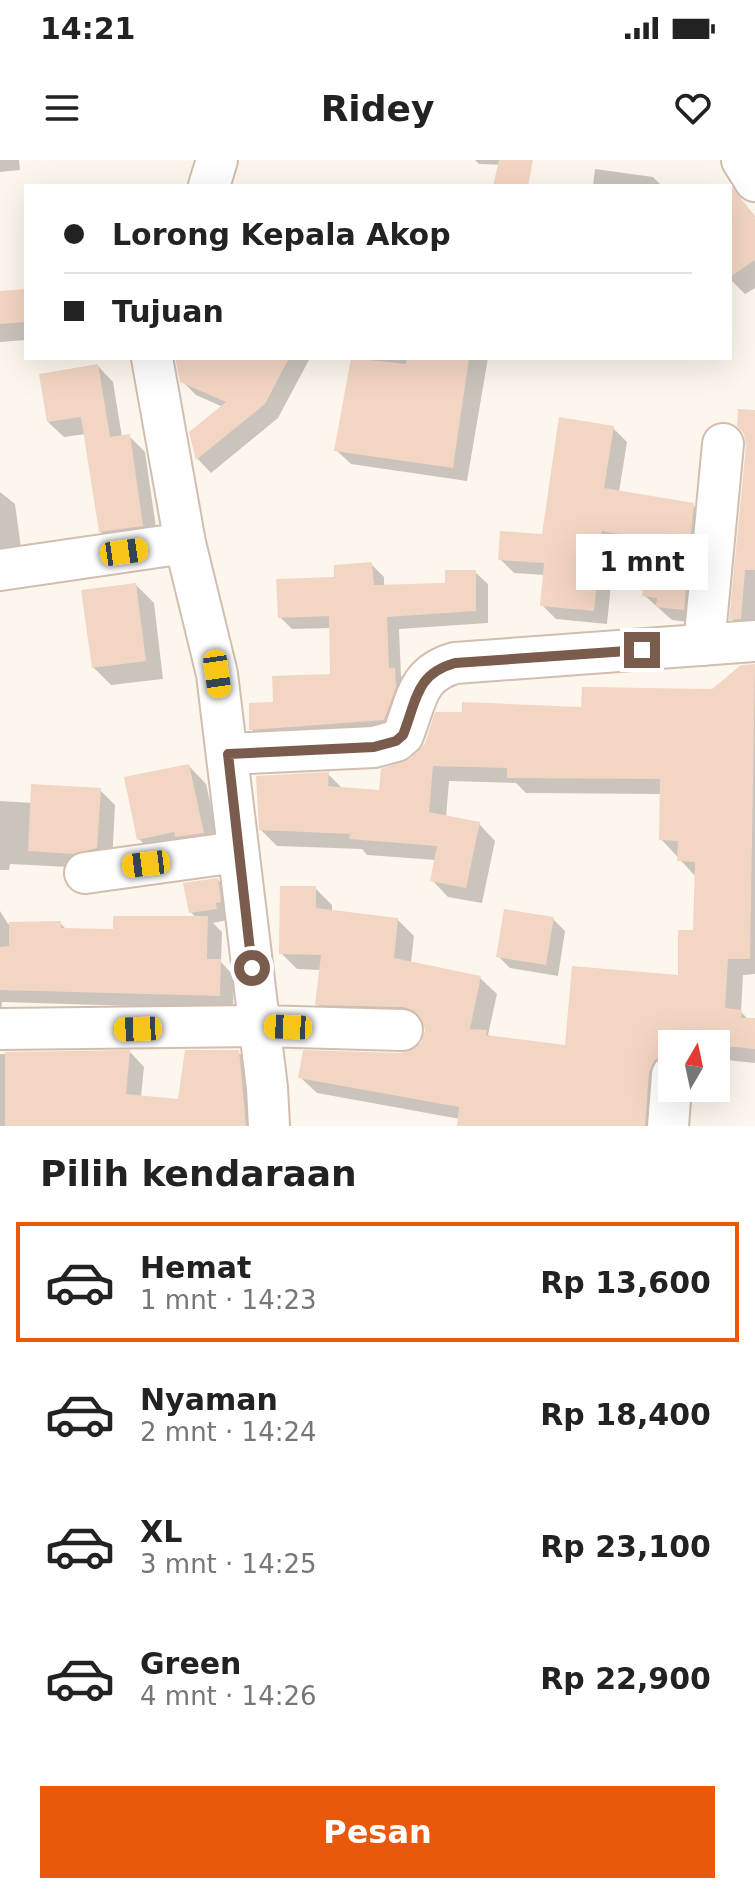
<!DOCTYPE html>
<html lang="id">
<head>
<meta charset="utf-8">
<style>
	body { margin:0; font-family:"DejaVu Sans",sans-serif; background:#f6f6f6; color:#222; height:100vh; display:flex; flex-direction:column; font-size:30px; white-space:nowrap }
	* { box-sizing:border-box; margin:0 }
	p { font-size:26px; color:#767676 }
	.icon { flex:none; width:44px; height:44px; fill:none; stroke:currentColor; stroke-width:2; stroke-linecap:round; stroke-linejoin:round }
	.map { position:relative; height:966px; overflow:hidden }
	.panel { display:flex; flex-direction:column; background:#fff; flex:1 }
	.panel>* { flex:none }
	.hud { position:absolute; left:24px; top:24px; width:708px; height:176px; border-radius:0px; box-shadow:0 8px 32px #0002; display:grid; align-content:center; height:176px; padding:0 40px; background:#fff }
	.needle { width:52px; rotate:9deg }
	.tools { position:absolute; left:658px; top:870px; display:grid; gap:16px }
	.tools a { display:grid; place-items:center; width:72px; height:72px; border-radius:0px; background:#fff; box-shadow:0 8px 32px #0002; font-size:40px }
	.end { position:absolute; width:36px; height:36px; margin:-18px; border:10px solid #7a5c4d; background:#fff; box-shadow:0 0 0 4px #fff }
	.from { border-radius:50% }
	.bubble { position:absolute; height:56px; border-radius:0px; background:#fff; box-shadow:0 8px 32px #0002; font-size:26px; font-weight:700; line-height:56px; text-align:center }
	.car { position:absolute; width:24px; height:48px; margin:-24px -12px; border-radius:10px; box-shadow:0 0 6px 2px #0007; background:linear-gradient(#f5c518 24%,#345 0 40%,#f5c518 0 76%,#345 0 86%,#f5c518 0) }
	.hud b { display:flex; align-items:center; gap:28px; height:76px; font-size:30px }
	.hud b+b { border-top:2px solid #e0e0e0 }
	.hud i { width:20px; height:20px; background:#222 }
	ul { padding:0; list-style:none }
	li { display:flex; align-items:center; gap:24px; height:120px; margin:0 16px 12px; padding:0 24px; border:4px solid transparent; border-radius:0px }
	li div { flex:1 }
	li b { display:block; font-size:30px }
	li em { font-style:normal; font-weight:700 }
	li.selected { border-color:#ea580c }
	li>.icon { width:72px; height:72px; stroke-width:1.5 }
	h2 { padding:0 40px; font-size:36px; line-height:96px }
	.action { display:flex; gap:16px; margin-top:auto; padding:16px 40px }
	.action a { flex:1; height:92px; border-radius:0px; background:#ea580c; color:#fff; font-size:32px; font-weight:700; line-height:92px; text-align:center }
	.status { display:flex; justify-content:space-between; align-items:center; height:56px; padding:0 40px; background:#fff; direction:ltr }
	.status svg { height:22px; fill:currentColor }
	header { display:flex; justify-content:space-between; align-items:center; height:104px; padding:0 40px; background:#fff; font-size:36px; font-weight:700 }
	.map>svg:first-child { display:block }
	.shadow { fill:#0003 }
	.building { fill:#f3d5c3 }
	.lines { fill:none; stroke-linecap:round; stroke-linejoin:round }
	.minor-casing { stroke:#d1beb0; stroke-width:44 }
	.minor { stroke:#fff; stroke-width:40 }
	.route { stroke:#7a5c4d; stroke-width:10 }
</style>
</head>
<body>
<div class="status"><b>14:21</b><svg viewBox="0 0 49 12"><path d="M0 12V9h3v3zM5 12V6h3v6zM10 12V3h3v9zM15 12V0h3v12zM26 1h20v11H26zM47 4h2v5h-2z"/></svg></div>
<header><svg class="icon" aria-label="menu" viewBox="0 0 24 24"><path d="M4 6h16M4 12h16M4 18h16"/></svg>Ridey<svg class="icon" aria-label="heart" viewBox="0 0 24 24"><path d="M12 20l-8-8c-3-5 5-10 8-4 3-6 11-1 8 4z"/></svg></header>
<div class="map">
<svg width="755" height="966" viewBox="0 0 755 966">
	<rect width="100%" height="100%" fill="#fdf6ec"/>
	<path class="shadow" d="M 0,0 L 19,0 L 20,10 L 0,12 Z
		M 475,0 L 512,0 L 510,5 L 479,4 Z
		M 595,9 L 653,17 L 662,26 L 593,26 Z
		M 730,28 L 755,56 L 755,128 L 745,134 L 730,119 Z
		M 26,131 L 26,180 L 0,182 L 0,133 Z
		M 180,198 L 310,198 L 278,258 L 211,313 L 195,296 L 191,273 L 223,247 L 196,235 L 182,221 Z
		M 352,198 L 488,198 L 467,321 L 351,304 L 336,290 Z
		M 98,206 L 113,222 L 122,277 L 129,276 L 145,292 L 158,381 L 116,387 L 100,371 L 86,274 L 64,277 L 48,262 Z
		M 613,268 L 627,282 L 619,332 L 693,345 L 707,359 L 697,463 L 672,460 L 644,435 L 650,389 L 615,384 L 607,464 L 556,459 L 542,445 L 545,415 L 514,413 L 500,399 L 544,377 Z
		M 755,296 L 755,475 L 748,475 L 732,459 Z
		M 0,332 L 15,344 L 21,388 L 0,391 Z
		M 371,404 L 384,417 L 384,426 L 447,424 L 475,412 L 488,424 L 488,463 L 399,469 L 401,516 L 407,522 L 396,572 L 263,581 L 251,569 L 275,544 L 332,516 L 331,468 L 292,469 L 280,457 L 337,419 Z
		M 136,425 L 154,443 L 163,519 L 111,525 L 93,507 Z
		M 755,505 L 755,814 L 743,815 L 741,852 L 749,860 L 755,860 L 755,903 L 716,899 L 716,884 L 672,884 L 672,915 L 662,966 L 459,966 L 460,959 L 317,933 L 300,917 L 403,895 L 423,884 L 427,870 L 421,863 L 333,860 L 317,844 L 321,810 L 297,809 L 281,793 L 315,728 L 332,745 L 332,752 L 397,759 L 414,776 L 411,803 L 480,818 L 497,834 L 488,875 L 491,877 L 567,887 L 680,817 L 695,772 L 696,717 L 661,679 L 662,634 L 526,633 L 516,623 L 449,621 L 446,658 L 479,664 L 495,681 L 482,743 L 448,737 L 432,720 L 436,700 L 367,695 L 362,689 L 277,686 L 261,670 L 328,614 L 343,629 L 381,632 L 382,610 L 583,549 L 713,531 L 742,507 Z
		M 189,606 L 206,624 L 221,691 L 157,697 L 139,679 Z
		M 100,630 L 115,645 L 112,703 L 89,708 L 10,704 L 9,710 L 0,710 L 0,641 L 33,643 Z
		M 218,720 L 230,732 L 228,760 L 213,763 L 222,772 L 221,802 L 234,816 L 233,849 L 2,842 L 0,865 L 0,751 L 8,764 L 60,763 L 67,770 L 115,771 L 196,758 L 191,752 Z
		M 553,759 L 565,771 L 558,816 L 510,808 L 498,796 Z
		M 130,892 L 144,907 L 141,937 L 180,941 L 238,892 L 253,906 L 257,966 L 0,966 L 0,894 Z"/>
	<path class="building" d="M 499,0 L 533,0 L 528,26 L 493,26 Z
		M 730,24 L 755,57 L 755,100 L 730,117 Z
		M 26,129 L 26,162 L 0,164 L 0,131 Z
		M 175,198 L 289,198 L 265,244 L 196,300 L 189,272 L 226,242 L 180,222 Z
		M 351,198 L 406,204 L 407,198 L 469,198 L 453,308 L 334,291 Z
		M 98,204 L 110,277 L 130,274 L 143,366 L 99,372 L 81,257 L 47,262 L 39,214 Z
		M 738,249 L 755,250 L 755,410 L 745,410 L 741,459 L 729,460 L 746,286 L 744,274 L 737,266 Z
		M 559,257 L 614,266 L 604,328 L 694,343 L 684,450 L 656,447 L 657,438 L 642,436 L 649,379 L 602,371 L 594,451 L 540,446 L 544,403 L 498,400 L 500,371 L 542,374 Z
		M 372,402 L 374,425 L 445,423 L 445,410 L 476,410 L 476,451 L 387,457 L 389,508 L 395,508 L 396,527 L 384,560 L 249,570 L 249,543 L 273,542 L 272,516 L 330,514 L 329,456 L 278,458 L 276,419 L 334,417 L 334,405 Z
		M 136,423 L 146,501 L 92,508 L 81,430 Z
		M 755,504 L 750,799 L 728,799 L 725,848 L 742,850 L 741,858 L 755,858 L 755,889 L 664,880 L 662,894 L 654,901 L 649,912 L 645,966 L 457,966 L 459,947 L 298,918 L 303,890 L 402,893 L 421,883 L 425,870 L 415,851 L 403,847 L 315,845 L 321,795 L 279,794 L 280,726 L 316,726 L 316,748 L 398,758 L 394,798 L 481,816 L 470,869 L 487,870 L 486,875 L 565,885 L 572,806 L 678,815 L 678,770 L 693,770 L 695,702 L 677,701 L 678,681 L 659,680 L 660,619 L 507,618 L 507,608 L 433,606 L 429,652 L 480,662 L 466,728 L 430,721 L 437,686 L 349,679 L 350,674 L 259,670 L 256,616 L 329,612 L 328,626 L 379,630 L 381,609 L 411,598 L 425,583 L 435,552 L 462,552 L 462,542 L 581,547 L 582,527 L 712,529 L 741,505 Z
		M 189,604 L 204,673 L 175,677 L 174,672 L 137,680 L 124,617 Z
		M 31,624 L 101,628 L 97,688 L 73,694 L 28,691 Z
		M 218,718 L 221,742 L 216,743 L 217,749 L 189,753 L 183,723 Z
		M 504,749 L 554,757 L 546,805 L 496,797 Z
		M 113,756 L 208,756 L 207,799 L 221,799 L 220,836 L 0,830 L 0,787 L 9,786 L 9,762 L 61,761 L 61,768 L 113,769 Z
		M 130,890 L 126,934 L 178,939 L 185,890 L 239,890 L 246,966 L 5,966 L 5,892 Z"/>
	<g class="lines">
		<defs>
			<path id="minor" d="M 742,0 L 755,21
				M 209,26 L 217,0
				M 152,198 L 185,383 L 217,514 L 267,928 L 269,966
				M 0,410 L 185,383
				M 704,485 L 723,284
				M 228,594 L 374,587 L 396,581 L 403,575 C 417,540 416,514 455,503 L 755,481
				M 85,713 L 237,692
				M 0,869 L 260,866 L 402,870
				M 668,966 L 672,915"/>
		</defs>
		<use href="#minor" class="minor-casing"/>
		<use href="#minor" class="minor"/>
	</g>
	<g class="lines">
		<path class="route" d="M 252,808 L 228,594 L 374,587 L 396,581 L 403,575 C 417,539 416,514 455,503 L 642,490"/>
	</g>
</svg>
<div class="tools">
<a><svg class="needle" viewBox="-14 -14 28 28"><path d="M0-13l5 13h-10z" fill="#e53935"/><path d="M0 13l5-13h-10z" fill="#767676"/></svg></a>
</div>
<i class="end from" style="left:252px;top:808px"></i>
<i class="end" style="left:642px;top:490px"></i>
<div class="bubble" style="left:576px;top:374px;width:132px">1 mnt</div>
<i class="car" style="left:124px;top:392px;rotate:82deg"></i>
<i class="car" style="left:217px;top:514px;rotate:172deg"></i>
<i class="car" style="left:146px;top:704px;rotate:263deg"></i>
<i class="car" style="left:288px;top:867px;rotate:272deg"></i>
<i class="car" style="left:138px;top:869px;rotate:268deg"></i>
<div class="hud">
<b><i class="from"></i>Lorong Kepala Akop</b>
<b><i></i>Tujuan</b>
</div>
</div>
<section class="panel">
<h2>Pilih kendaraan</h2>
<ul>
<li class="selected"><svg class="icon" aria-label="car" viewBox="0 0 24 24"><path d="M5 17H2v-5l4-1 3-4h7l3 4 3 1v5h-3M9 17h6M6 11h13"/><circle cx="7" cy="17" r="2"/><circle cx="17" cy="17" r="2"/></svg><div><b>Hemat</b><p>1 mnt · 14:23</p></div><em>Rp 13,600</em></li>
<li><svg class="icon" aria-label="car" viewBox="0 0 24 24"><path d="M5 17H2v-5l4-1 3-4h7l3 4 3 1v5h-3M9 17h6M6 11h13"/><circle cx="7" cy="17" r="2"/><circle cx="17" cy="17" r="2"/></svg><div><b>Nyaman</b><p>2 mnt · 14:24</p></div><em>Rp 18,400</em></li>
<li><svg class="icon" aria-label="car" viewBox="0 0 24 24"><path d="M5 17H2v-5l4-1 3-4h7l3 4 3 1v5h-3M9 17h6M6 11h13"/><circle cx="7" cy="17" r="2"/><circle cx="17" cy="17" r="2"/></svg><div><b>XL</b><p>3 mnt · 14:25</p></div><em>Rp 23,100</em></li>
<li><svg class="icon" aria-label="car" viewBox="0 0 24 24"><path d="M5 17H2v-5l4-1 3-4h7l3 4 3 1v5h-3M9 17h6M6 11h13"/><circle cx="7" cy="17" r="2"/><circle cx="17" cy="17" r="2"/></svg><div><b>Green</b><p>4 mnt · 14:26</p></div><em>Rp 22,900</em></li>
</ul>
<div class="action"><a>Pesan</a></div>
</section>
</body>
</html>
